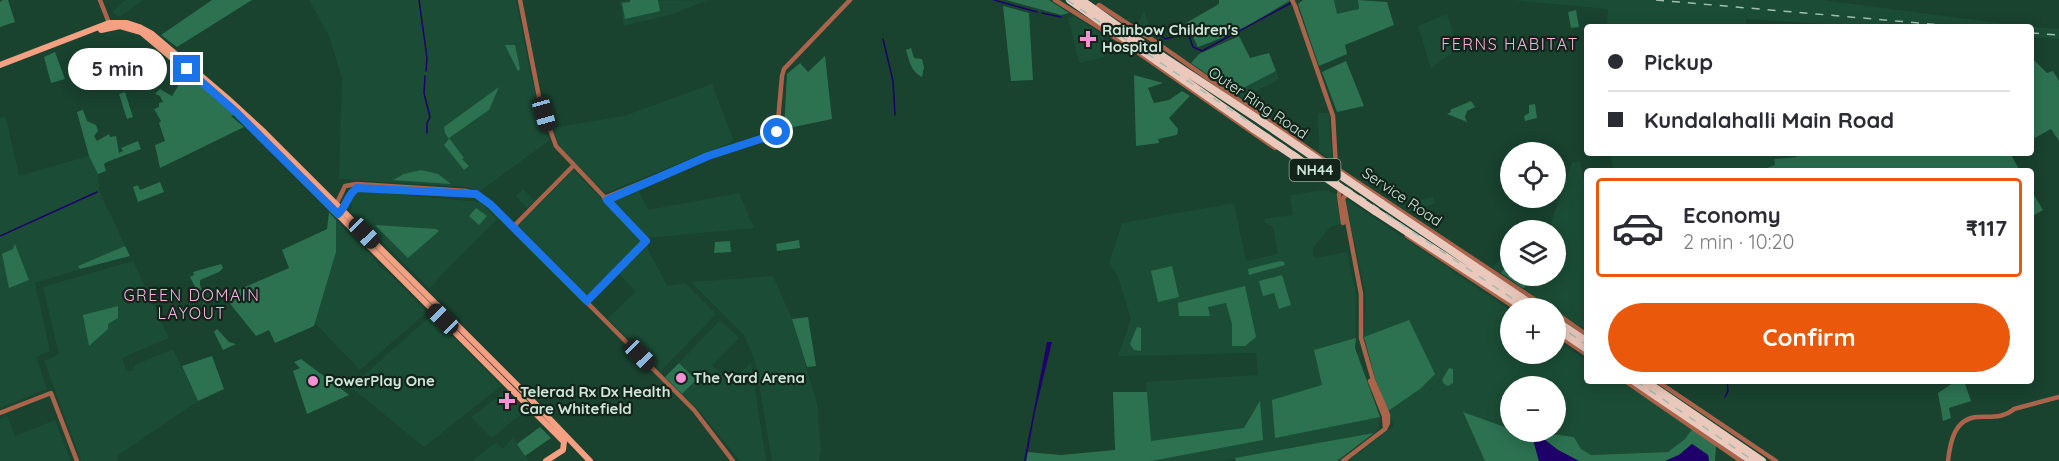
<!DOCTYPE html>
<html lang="en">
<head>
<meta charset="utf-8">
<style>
	body { margin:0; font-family:Quicksand,sans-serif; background:#f2f2f3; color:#2b2b33; height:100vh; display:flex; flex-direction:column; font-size:22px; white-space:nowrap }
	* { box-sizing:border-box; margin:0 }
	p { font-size:20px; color:#7c7c81 }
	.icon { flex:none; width:33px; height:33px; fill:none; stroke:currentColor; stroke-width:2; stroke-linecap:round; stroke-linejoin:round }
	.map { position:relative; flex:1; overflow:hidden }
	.details { position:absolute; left:1584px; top:168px; width:450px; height:216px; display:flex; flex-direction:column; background:#fff; border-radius:6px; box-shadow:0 3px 15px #0003 }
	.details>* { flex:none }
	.banner { position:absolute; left:1584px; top:24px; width:450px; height:132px; border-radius:6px; box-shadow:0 3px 15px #0003; display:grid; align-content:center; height:132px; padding:0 24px; background:#fff }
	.fabs { position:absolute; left:1500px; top:142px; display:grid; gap:12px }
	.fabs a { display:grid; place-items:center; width:66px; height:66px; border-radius:50%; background:#fff; box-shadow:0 3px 15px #0003; font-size:30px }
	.end { position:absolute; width:27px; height:27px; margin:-14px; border:8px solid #1a73e8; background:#fff; box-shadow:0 0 0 3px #fff }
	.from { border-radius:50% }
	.bubble { position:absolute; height:42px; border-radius:21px; background:#fff; box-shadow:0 3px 15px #0003; font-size:20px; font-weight:700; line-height:42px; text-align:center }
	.car { position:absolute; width:18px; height:36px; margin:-18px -9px; border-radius:8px; box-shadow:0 0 4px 2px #0007; background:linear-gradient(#222 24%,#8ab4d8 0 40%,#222 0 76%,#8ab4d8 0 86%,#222 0) }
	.banner b { display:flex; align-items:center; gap:21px; height:57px; font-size:22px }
	.banner b+b { border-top:2px solid #e1e1e2 }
	.banner i { width:15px; height:15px; background:#2b2b33 }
	ul { padding:10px 0 0; list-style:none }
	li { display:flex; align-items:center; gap:18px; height:99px; margin:0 12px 9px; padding:0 12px; border:3px solid #e1e1e2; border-radius:6px }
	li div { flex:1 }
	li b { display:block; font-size:22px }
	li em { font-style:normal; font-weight:700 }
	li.on { border-color:#ea580c }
	li>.icon { width:54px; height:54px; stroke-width:1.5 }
	.action { display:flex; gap:12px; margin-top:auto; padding:12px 24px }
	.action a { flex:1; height:69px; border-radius:36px; background:#ea580c; color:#fff; font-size:24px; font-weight:700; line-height:69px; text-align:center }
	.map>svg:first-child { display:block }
	.built { fill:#1b4d36 }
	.green { fill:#2c7251 }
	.water { fill:#1f006b }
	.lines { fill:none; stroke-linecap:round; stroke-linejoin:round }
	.stream { stroke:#1f006b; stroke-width:1.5 }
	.minor { stroke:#aa644c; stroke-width:4.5 }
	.major { stroke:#f5a082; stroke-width:6 }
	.highway { stroke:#ebc8bc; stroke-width:8 }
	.rail { stroke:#a2bdaf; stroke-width:1.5; stroke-dasharray:8 8; stroke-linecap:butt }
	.highway-bridge { stroke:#ebc8bc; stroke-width:8 }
	.route { stroke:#1a73e8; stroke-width:8 }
	.poi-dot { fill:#f491d4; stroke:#13241b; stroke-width:2 }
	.labels { text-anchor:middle; stroke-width:4.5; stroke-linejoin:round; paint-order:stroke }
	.shield { fill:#13241b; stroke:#97ab9f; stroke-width:1.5 }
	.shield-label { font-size:14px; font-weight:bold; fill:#cfe5d8 }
	.poi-label { font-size:15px; font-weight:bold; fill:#cfe5d8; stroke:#13241b; text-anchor:start }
	.street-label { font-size:15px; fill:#cfe5d8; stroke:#13241b }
	.neighbourhood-label { font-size:16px; letter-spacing:1.5px; fill:#f8b2e0; stroke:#13241b }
</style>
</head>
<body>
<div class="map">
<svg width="2059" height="461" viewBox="0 0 2059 461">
	<rect width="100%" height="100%" fill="#19422f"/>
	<path class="built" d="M 125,0 L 143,0 L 119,17 L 112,12 Z
		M 309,0 L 516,0 L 531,76 L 545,131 L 550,140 L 479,192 L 469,187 L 339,179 L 342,78 L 328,34 Z
		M 708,0 L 673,14 L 624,26 L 620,1 Z
		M 1334,0 L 1358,0 L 1359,9 L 1337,15 Z
		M 1512,0 L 1823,0 L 2028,27 L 1867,27 L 1746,19 L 1746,27 L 1607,27 L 1608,9 Z
		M 1144,11 L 1149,25 L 1145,32 L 1136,27 Z
		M 1447,14 L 1458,49 L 1431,68 L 1418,26 Z
		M 1074,16 L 1105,36 L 1103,42 L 1105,57 L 1079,63 L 1068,18 Z
		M 2031,27 L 2059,29 L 2059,39 L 2031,37 Z
		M 1276,71 L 1279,79 L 1243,98 L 1234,93 Z
		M 712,84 L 734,141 L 605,193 L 563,152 L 552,128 L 624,116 Z
		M 1318,113 L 1329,113 L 1332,160 L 1319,151 Z
		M 3,117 L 6,118 L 19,176 L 89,156 L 98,174 L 99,190 L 125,246 L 79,266 L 80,269 L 35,283 L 50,351 L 36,357 L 47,389 L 0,408 L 0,118 Z
		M 1610,153 L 1796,153 L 1796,156 L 1775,159 L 1775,165 L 1759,171 L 1614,171 Z
		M 1580,161 L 1587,196 L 1587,331 L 1492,268 L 1510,249 L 1510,276 L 1556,276 L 1556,231 L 1537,231 L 1544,227 L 1549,228 L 1572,163 Z
		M 573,170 L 642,240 L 586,296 L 517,227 Z
		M 523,189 L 535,201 L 527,208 L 516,196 Z
		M 1324,190 L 1336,194 L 1341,224 L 1330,227 L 1313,248 L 1313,254 L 1316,258 L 1347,252 L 1356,295 L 1355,348 L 1380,417 L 1379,429 L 1374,433 L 1313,445 L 1221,461 L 1151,461 L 1146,382 L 1258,375 L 1256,353 L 1118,356 L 1131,319 L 1117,274 L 1109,263 L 1122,223 L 1234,203 L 1246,261 L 1278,254 L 1273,226 L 1265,223 L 1264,219 L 1293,215 L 1290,195 Z
		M 360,191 L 480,202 L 497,219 L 429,288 L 351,211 L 352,200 Z
		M 639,191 L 648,210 L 739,193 L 754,228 L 646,238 L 613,202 Z
		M 1433,197 L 1435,204 L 1408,211 L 1407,203 Z
		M 1348,200 L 1510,310 L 1510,354 L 1556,354 L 1556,340 L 1587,360 L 1587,381 L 1620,381 L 1693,428 L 1685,439 L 1668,452 L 1591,455 L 1581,449 L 1574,437 L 1536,432 L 1556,432 L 1556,387 L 1510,387 L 1510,429 L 1463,413 L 1485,461 L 1349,461 L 1394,426 L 1375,378 L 1364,337 L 1366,297 L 1346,202 Z
		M 336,220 L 369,253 L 382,269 L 386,271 L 427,312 L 360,370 L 315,323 L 336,252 Z
		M 647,247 L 667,286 L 685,283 L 716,314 L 661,371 L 608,319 L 636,291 L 619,274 Z
		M 133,261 L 169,338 L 122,358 L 127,371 L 132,371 L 135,365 L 173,349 L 198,401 L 117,456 L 119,461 L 81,461 L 44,361 L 59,354 L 43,287 Z
		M 773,276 L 792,319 L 817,404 L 821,449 L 819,461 L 772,461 L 755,361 L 744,335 L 691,282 Z
		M 432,315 L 501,386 L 424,447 L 357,392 L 349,388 Z
		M 720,320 L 739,338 L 712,365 L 730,382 L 751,363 L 766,461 L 740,461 L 700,412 L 682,394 L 696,380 L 679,363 Z
		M 505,391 L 525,411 L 492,438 L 471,417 Z
		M 7,416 L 15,436 L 55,420 L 71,461 L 0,461 L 0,419 Z
		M 513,437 L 529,461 L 472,461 L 496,442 L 503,449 Z"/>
	<path class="green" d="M 3,0 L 8,0 L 15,22 L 0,27 L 0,2 Z
		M 212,0 L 252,0 L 177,47 L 161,35 Z
		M 630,0 L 658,0 L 660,11 L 625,19 L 622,3 L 630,2 Z
		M 1006,0 L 1049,0 L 1069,13 L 1061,15 Z
		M 1219,0 L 1289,0 L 1289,1 L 1237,32 L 1198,47 L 1186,23 L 1219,4 Z
		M 1303,0 L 1334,0 L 1337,14 L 1359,9 L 1358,0 L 1387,2 L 1394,25 L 1345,45 L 1347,54 L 1319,66 L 1298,4 Z
		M 1003,6 L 1029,13 L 1033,80 L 1011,81 Z
		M 1576,10 L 1579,27 L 1571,28 L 1568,12 Z
		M 1239,36 L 1250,58 L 1269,53 L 1276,71 L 1234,93 L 1191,63 L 1199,54 Z
		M 505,45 L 515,45 L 520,69 L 518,71 Z
		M 911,48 L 914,58 L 922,59 L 924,67 L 922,77 C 911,72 909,60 906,50 Z
		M 55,52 L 65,79 L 51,83 L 44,57 Z
		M 825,56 L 832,119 L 784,129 L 787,74 L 800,63 L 808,72 Z
		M 1346,61 L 1364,106 L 1337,112 L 1322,72 Z
		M 2035,61 L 2047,73 L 2053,71 L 2059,81 L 2059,141 L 2051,129 L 2031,140 L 2031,62 Z
		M 186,73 L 234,115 L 231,116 L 244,127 L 160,168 L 155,145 L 165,141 L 159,123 L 161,121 L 154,109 L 159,107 L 159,103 L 163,102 L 160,96 L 155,94 L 160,89 L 172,96 Z
		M 1134,75 L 1163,83 L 1148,88 L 1154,103 L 1169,100 L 1182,91 L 1190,96 L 1169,118 L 1178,129 L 1177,135 L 1158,139 L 1159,143 L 1136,146 Z
		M 499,87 L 489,110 L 449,138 L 464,158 L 462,159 L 469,166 L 464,170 L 444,145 L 449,139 L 445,133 L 444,127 Z
		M 125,92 L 133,117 L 127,119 L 119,94 Z
		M 1471,101 L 1475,107 L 1467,111 L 1465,117 L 1467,122 L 1447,114 L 1451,112 L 1450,110 Z
		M 1535,104 L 1537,118 L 1525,121 L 1524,116 L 1529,113 L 1529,105 Z
		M 83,110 L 87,121 L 96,125 L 98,131 L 94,136 L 97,141 L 109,134 L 110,137 L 116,136 L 119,153 L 123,151 L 121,148 L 138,141 L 141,149 L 107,162 L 104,164 L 106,171 L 98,174 L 89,156 L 77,112 Z
		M 1796,153 L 2010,153 L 2020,171 L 1759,171 L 1775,165 L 1774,159 L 1796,157 Z
		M 421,170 L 438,174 L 451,184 L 393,180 L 404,174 Z
		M 160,182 L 164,192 L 138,202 L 133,187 L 138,185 L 140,190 Z
		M 2031,190 L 2043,210 L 2031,217 Z
		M 476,208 L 487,216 L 479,225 L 469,216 Z
		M 329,212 L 336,220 L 336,252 L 314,326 L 275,343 L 269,330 L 256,336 L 224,296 L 289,268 L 282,250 L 327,229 Z
		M 375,225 L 436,229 L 439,231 L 408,258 Z
		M 799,240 L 800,248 L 777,251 L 776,244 Z
		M 730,241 L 731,252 L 714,253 L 715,242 Z
		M 15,244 L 29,280 L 9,288 L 2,254 L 13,249 Z
		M 125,246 L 130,256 L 80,269 L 78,266 Z
		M 1280,261 L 1284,262 L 1285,265 L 1249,275 L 1248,269 Z
		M 1510,261 L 1510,276 L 1536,276 L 1538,287 L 1529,285 L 1523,288 L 1501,273 Z
		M 221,264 L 223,268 L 219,272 L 200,280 L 200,285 L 205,302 L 204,304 L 190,277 L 194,275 L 193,272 Z
		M 1172,266 L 1179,297 L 1158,302 L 1151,271 Z
		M 1282,275 L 1291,305 L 1279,309 L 1274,293 L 1263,296 L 1259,281 Z
		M 1245,286 L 1256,337 L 1245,346 L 1232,346 L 1232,324 L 1226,303 L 1208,307 L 1210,316 L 1179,316 L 1178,303 Z
		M 118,306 L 118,318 L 108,324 L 108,329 L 89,346 L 83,315 Z
		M 808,317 L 816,366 L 807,367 L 792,319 Z
		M 1409,320 L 1435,374 L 1420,389 L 1388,411 L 1375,378 L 1364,337 Z
		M 1137,327 L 1141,328 L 1141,351 L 1134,350 L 1130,344 Z
		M 217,329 L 229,342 L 236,344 L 223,350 L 214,332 Z
		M 1356,338 L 1355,348 L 1380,417 L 1275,438 L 1272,400 L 1322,385 L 1314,350 Z
		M 212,356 L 224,389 L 198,401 L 182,366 Z
		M 301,359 L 344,391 L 349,395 L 307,414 L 293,371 L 300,368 L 294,362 Z
		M 679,363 L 696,380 L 682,394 L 665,377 Z
		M 1449,368 L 1453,369 L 1453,383 L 1448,386 L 1444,384 L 1442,380 Z
		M 1956,381 L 1964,381 L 1971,401 L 1949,408 L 1951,418 L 1943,421 L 1938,393 Z
		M 1113,392 L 1147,392 L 1151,441 L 1244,428 L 1260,401 L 1263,440 L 1151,461 L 1026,461 L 1027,452 L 1061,455 L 1115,450 Z
		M 1463,412 L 1510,429 L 1510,432 L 1536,432 L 1574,437 L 1581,449 L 1591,455 L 1668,452 L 1685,439 L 1693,428 L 1716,446 L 1715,461 L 1709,461 L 1708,455 L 1692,444 L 1679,455 L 1665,461 L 1579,461 L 1558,450 L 1545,440 L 1534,443 L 1539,461 L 1485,461 Z
		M 540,427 L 551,438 L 525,456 L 517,444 Z
		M 1374,433 L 1337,461 L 1236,461 L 1235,458 Z"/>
	<path class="water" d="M 1047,342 L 1052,342 L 1035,412 L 1026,461 L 1024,461 Z
		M 1537,439 L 1545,440 L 1558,450 L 1579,461 L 1539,461 L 1534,443 Z
		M 1692,444 L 1708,455 L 1709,461 L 1665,461 L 1679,455 Z"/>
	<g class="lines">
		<path class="stream" d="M 419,0 L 427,58 L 426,71
			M 994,0 L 1037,12
			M 1042,13 L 1061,17
			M 1149,26 L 1165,39 L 1188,33 L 1193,47 L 1202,51 L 1291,3
			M 883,39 L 893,81 L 895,115
			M 425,76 L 424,93 L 430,117 L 427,123 L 427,133
			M 0,236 L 97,192
			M 1725,397 L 1728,391 L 1727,381"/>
		<path class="minor" d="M 100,0 L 109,23
			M 520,0 L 540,102 L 556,146 L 646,241 L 587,301
			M 1055,0 L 1127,45 L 1275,148
			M 1292,0 L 1296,8
			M 1295,6 L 1333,116 L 1336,168
			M 1095,10 L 1099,5 L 1160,45 L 1336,168 L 1549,309
			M 1340,190 L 1339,195 L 1343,223
			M 604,198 L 708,156 L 773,135 L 777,132 L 782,76 L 784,69 L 850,0
			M 336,205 L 345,186 L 357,184 L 467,191 L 482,197 L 694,410 L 733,461
			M 342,211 L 349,195 L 357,188 L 472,194
			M 513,227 L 573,166
			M 1407,236 L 1517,309
			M 1556,313 L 1587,335
			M 1556,334 L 1587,355
			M 1370,381 L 1384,416 L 1385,427
			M 1625,381 L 1741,461
			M 1657,381 L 1776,461
			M 0,413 L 51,393 L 77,461
			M 1343,461 L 1385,429 L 1388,423 L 1388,415 L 1373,380 L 1361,338 L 1361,294 L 1343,199 L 1346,194
			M 1948,461 C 1950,443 1954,419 1977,417 C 1991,416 2002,419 2014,409 L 2059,397"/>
		<path class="major" d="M 101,30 L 120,26 L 141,32 L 236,112 L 564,442 L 563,450 L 546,461
			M 0,65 L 109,23 L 127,23 L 139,27 L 152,34 L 227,98 L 264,132 L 521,389 L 590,461"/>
		<path class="highway" d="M 1070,0 L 1254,129
			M 1081,0 L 1133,37 L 1261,121
			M 1381,203 L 1538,309
			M 1375,211 L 1526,309
			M 1556,321 L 1587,342
			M 1556,328 L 1587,349
			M 1634,381 L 1752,461
			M 1645,381 L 1762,461"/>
		<path class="rail" d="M 1067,0 L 1528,309
			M 1656,0 L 1965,27
			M 2031,33 L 2059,35
			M 1556,324 L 1587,345
			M 1636,381 L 1754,461"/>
		<path class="highway-bridge" d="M 1261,121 L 1381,203
			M 1254,129 L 1375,211"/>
	</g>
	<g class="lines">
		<path class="route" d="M 187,69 L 236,112 L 338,214 C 347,206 347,195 357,188 L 476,194 L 491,205 L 587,301 L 646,241 L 607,200 L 708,156 L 773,135 L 777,132"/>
	</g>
	<g class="poi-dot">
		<path d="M1085 30h6v6h6v6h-6v6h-6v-6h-6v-6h6z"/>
		<circle cx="681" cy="378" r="6"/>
		<circle cx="313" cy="381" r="6"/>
		<path d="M504 392h6v6h6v6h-6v6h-6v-6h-6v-6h6z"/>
	</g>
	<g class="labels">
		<rect class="shield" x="1289.5" y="159" width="51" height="22" rx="4.5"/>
		<g class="shield-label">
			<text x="1315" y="175">NH44</text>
		</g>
		<g class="poi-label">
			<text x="1102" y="35">Rainbow Children's<tspan x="1102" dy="17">Hospital</tspan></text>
			<text x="693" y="383">The Yard Arena</text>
			<text x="325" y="386">PowerPlay One</text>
			<text x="520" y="397">Telerad Rx Dx Health<tspan x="520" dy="17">Care Whitefield</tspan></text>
		</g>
		<g class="street-label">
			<text transform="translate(1258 103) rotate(34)" y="5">Outer Ring Road</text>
			<text transform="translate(1402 197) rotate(34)" y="5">Service Road</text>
		</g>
		<g class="neighbourhood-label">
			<text x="1510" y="50">FERNS HABITAT</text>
			<text x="192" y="301">GREEN DOMAIN<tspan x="192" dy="18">LAYOUT</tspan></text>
		</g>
	</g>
</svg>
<div class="fabs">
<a><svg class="icon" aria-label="locate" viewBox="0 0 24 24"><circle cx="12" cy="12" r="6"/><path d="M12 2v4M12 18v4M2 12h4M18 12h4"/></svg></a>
<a><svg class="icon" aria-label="layers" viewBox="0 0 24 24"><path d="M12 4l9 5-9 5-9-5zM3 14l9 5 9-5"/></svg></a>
<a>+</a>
<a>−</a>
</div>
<i class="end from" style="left:777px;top:132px"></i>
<i class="end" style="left:187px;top:69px"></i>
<div class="bubble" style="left:68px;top:48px;width:99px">5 min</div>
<i class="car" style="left:544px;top:114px;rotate:164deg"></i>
<i class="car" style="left:364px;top:233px;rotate:136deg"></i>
<i class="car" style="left:443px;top:319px;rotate:315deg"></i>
<i class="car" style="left:640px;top:355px;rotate:136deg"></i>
<div class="banner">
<b><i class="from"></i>Pickup</b>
<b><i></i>Kundalahalli Main Road</b>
</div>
<section class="details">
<ul>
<li class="on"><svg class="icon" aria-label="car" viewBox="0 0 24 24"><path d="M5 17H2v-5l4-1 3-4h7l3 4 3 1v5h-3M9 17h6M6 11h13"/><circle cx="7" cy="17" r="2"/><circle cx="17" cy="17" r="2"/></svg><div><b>Economy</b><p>2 min · 10:20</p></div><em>₹117</em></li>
</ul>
<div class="action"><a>Confirm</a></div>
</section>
</div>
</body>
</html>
